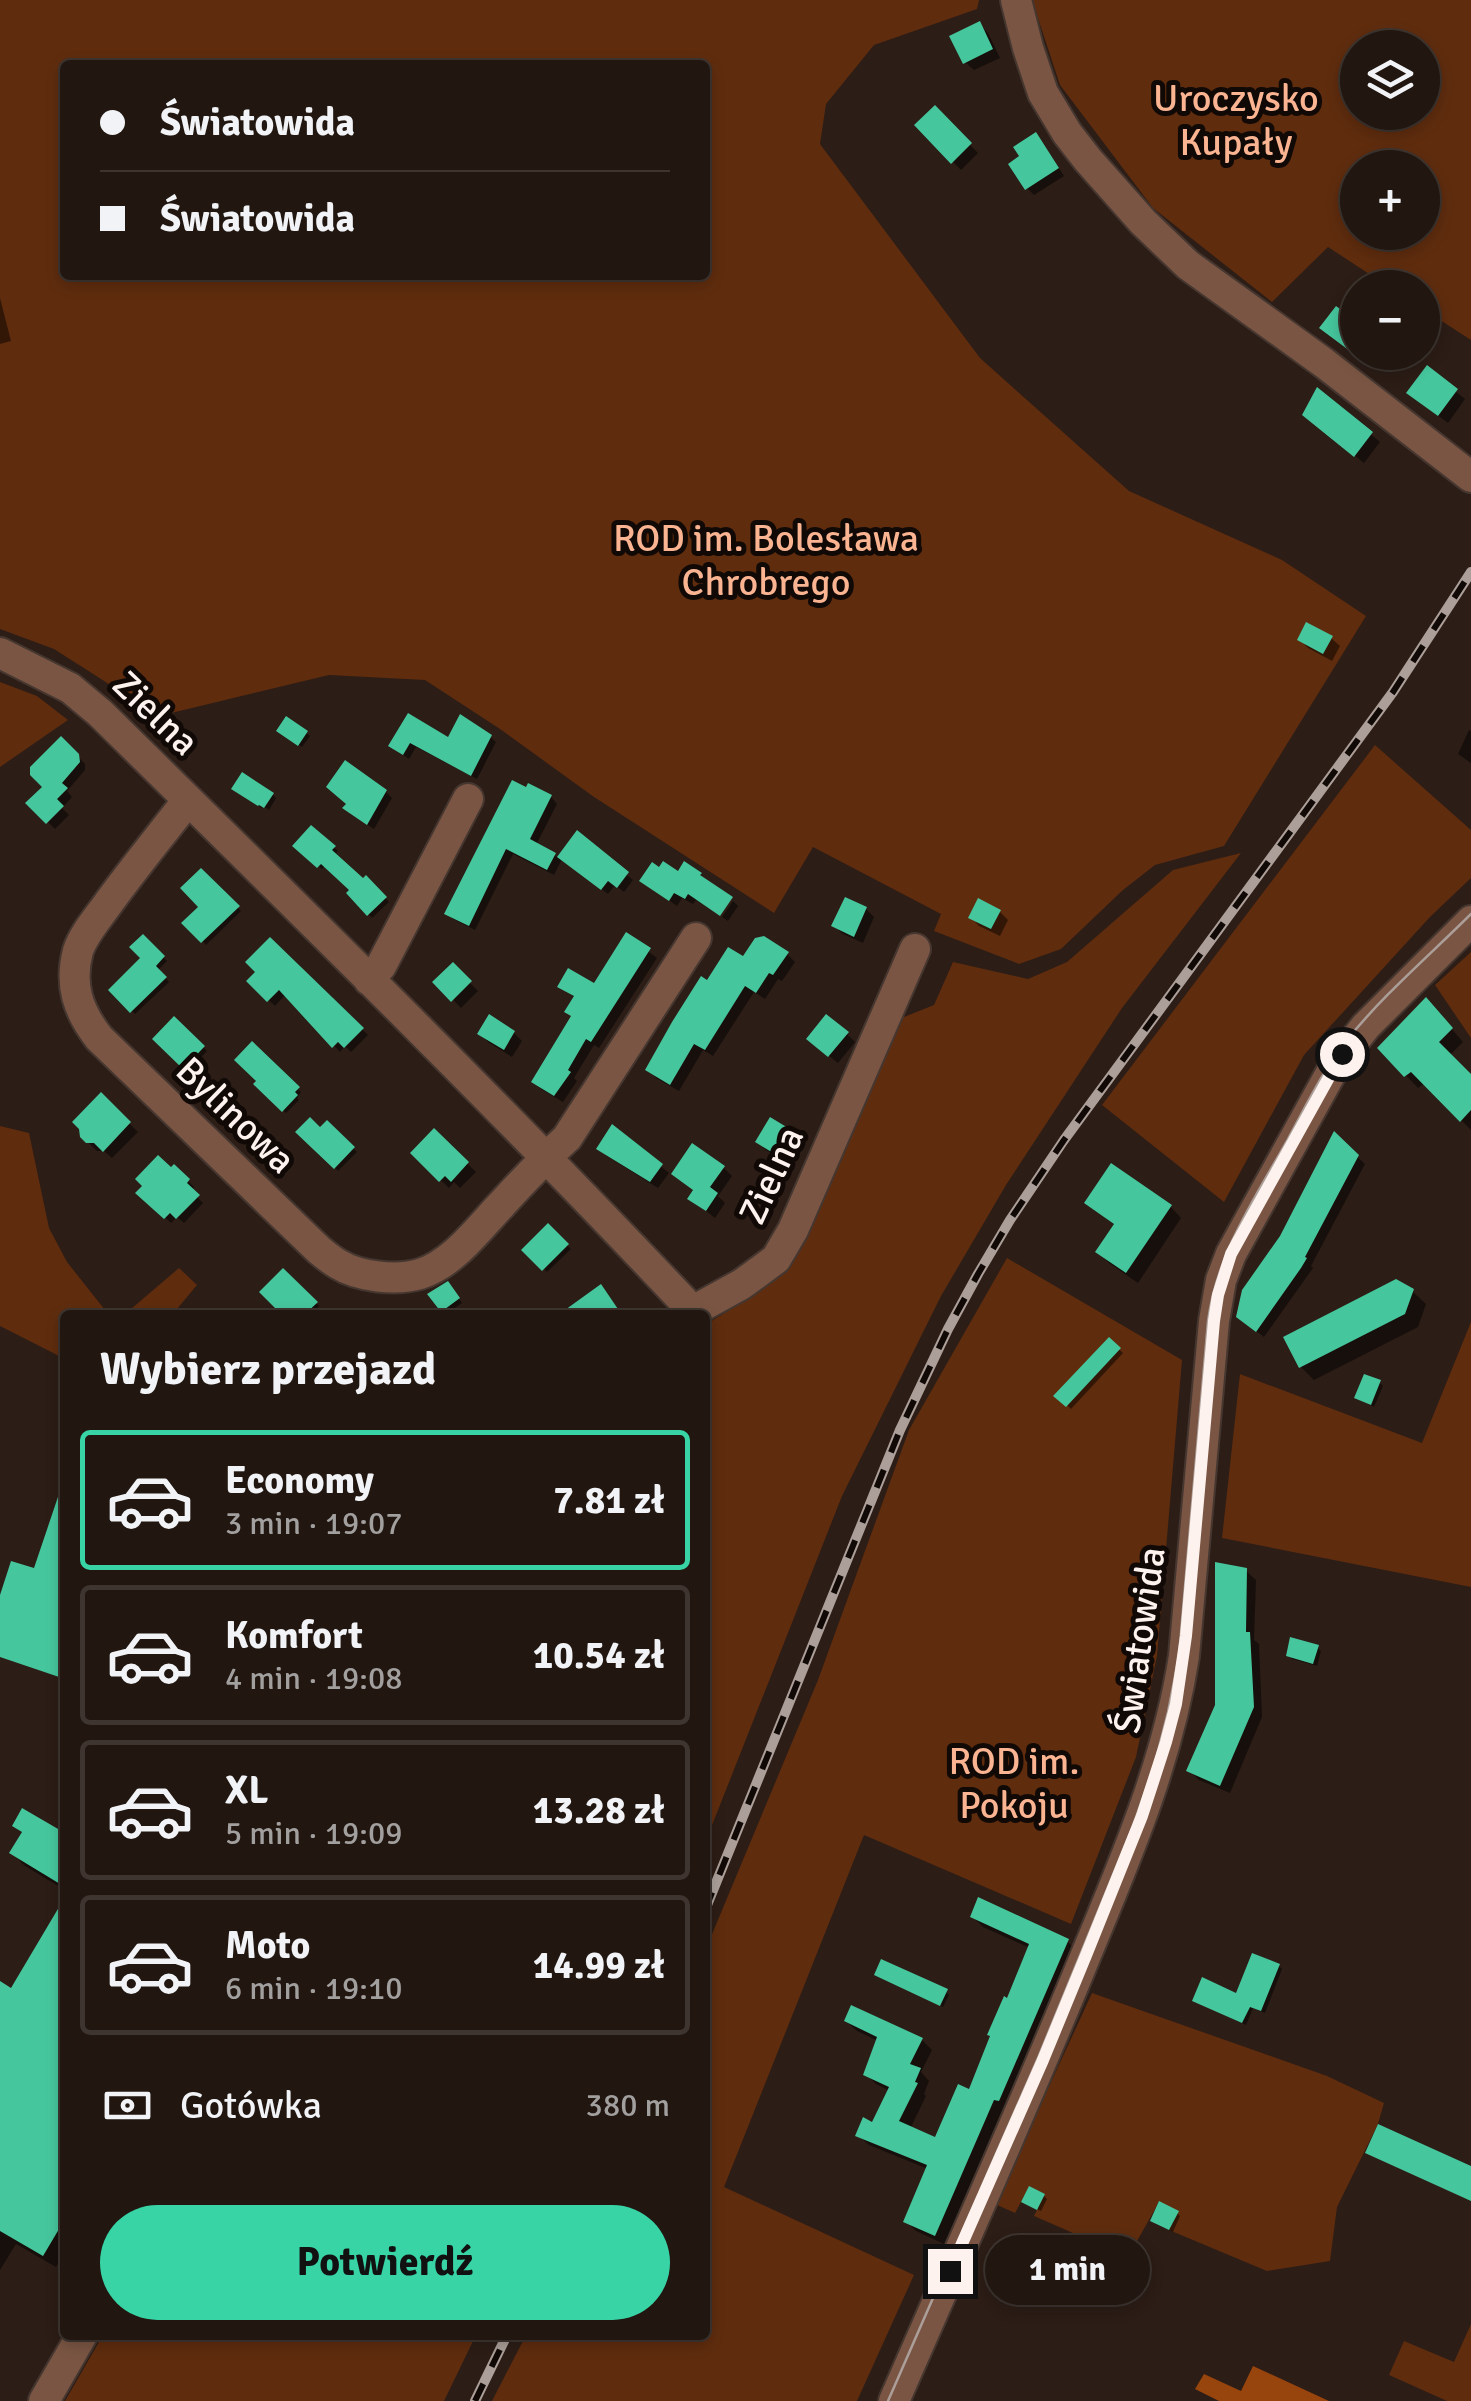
<!DOCTYPE html>
<html lang="pl">
<head>
<meta charset="utf-8">
<style>
	body { margin:0; font-family:Signika,sans-serif; background:#291f19; color:#f1f3f6; height:100vh; display:flex; flex-direction:column; font-size:38px; white-space:nowrap }
	* { box-sizing:border-box; margin:0 }
	p { font-size:32px; color:#a29f9f }
	.icon { flex:none; width:55px; height:55px; fill:none; stroke:currentColor; stroke-width:2; stroke-linecap:round; stroke-linejoin:round }
	.map { position:relative; flex:1; overflow:hidden }
	.details { position:absolute; left:60px; top:1310px; width:650px; height:1030px; display:flex; flex-direction:column; background:#211610; border-radius:10px; box-shadow:0 5px 15px #0003,0 0 0 2px #3e3530 }
	.details>* { flex:none }
	.hud { position:absolute; left:60px; top:60px; width:650px; height:220px; border-radius:10px; box-shadow:0 5px 15px #0003,0 0 0 2px #3e3530; display:grid; align-content:center; height:220px; padding:0 40px; background:#211610 }
	.buttons { position:absolute; left:1340px; top:30px; display:grid; gap:20px }
	.buttons a { display:grid; place-items:center; width:100px; height:100px; border-radius:50%; background:#211610; box-shadow:0 5px 15px #0003,0 0 0 2px #3e3530; font-size:50px }
	.end { position:absolute; width:45px; height:45px; margin:-22px; border:12px solid #fdf2ed; background:#111; box-shadow:0 0 0 5px #111 }
	.from { border-radius:50% }
	.bubble { position:absolute; height:70px; border-radius:35px; background:#211610; box-shadow:0 5px 15px #0003,0 0 0 2px #3e3530; font-size:32px; font-weight:700; line-height:70px; text-align:center }
	.hud b { display:flex; align-items:center; gap:35px; height:95px; font-size:38px }
	.hud b+b { border-top:2px solid #3e3530 }
	.hud i { width:25px; height:25px; background:#f1f3f6 }
	ul { padding:0; list-style:none }
	li { display:flex; align-items:center; gap:30px; height:140px; margin:0 20px 15px; padding:0 20px; border:5px solid #3e3530; border-radius:10px }
	li div { flex:1 }
	li b { display:block; font-size:38px }
	li em { font-style:normal; font-weight:700 }
	li.active { border-color:#38d4a6 }
	li>.icon { width:90px; height:90px; stroke-width:1.5 }
	h2 { padding:0 40px; font-size:45px; line-height:120px }
	.pay { display:flex; align-items:center; gap:25px; height:110px; padding:0 40px; font-size:38px }
	.pay p { margin-inline-start:auto }
	.cta { display:flex; gap:20px; margin-top:auto; padding:20px 40px }
	.cta a { flex:1; height:115px; border-radius:60px; background:#38d4a6; color:#111; font-size:40px; font-weight:700; line-height:115px; text-align:center }
	.map>svg:first-child { display:block }
	.green { fill:#5f2c0e; fill-rule:evenodd }
	.water { fill:#97440d }
	.shadow { fill:#0007 }
	.building { fill:#46c69d }
	.lines { fill:none; stroke-linecap:round; stroke-linejoin:round }
	.minor-casing { stroke:#453730; stroke-width:34 }
	.minor { stroke:#7a5543; stroke-width:30 }
	.tram { stroke:#ac9f99; stroke-width:2.5 }
	.rail-casing { stroke:#ac9f99; stroke-width:10 }
	.rail { stroke:#100906; stroke-width:6; stroke-dasharray:19; stroke-linecap:butt }
	.route { stroke:#fdf2ed; stroke-width:12 }
	.labels { text-anchor:middle; stroke-width:10; stroke-linejoin:round; paint-order:stroke }
	.park-label { font-size:38px; fill:#fab491; stroke:#100906 }
	.street-label { font-size:38px; fill:#fdf2ed; stroke:#100906 }
</style>
</head>
<body>
<div class="map">
<svg width="1471" height="2401" viewBox="0 0 1471 2401">
	<rect width="100%" height="100%" fill="#2c1d16"/>
	<path class="green" d="M 0,0 L 979,0 L 977,9 L 874,45 L 826,104 L 820,144 L 980,358 L 1129,491 L 1282,560 L 1366,616 L 1224,846 L 1155,865 L 1123,890 L 1061,949 L 1019,964 L 934,931 L 941,914 L 813,847 L 774,913 L 594,797 L 500,729 L 425,680 L 329,675 L 159,716 L 54,649 L 0,629 ZM 65,65 L 705,65 L 705,275 L 65,275 Z
		M 1032,0 L 1471,0 L 1471,340 L 1423,309 L 1422,288 L 1389,287 L 1328,247 L 1272,302 L 1153,208 L 1060,85 ZM 1358,48 L 1422,48 L 1422,112 L 1358,112 ZM 1358,168 L 1422,168 L 1422,232 L 1358,232 Z
		M 0,682 L 37,696 L 68,720 L 0,767 Z
		M 1375,745 L 1471,830 L 1471,878 L 1430,917 L 1304,1055 L 1224,1202 L 1102,1105 Z
		M 1241,853 L 1122,1008 L 1006,1185 L 941,1296 L 842,1496 L 705,1843 L 705,1325 L 762,1290 L 791,1262 L 852,1135 L 899,1019 L 934,1005 L 953,962 L 1028,979 L 1067,962 L 1173,870 Z
		M 1471,952 L 1471,1038 L 1435,985 Z
		M 0,1126 L 29,1133 L 49,1228 L 67,1262 L 109,1315 L 65,1315 L 65,1359 L 0,1326 Z
		M 1007,1258 L 1182,1360 L 1157,1656 L 1136,1757 L 1071,1924 L 864,1835 L 724,2187 L 914,2275 L 857,2401 L 492,2401 L 526,2335 L 705,2335 L 705,1951 L 818,1680 L 909,1430 Z
		M 179,1268 L 197,1285 L 172,1315 L 124,1315 Z
		M 1471,1322 L 1471,1587 L 1222,1538 L 1240,1374 L 1422,1443 Z
		M 1092,1993 L 1327,2076 L 1384,2103 L 1378,2124 L 1337,2207 L 1330,2261 L 1267,2271 L 1169,2230 L 1178,2211 L 1159,2202 L 1128,2257 L 1034,2216 L 1045,2194 L 1029,2187 L 1015,2213 L 995,2204 Z
		M 1471,2324 L 1471,2401 L 1447,2401 L 1389,2375 L 1404,2341 L 1454,2362 Z
		M 103,2335 L 476,2335 L 444,2401 L 65,2401 Z"/>
	<path class="water" d="M 1253,2366 L 1329,2401 L 1219,2401 L 1195,2389 L 1204,2374 L 1241,2391 Z"/>
	<path class="shadow" d="M 979,24 L 988,33 L 1000,58 L 974,70 L 965,62 Z
		M 935,109 L 978,153 L 961,170 L 917,125 Z
		M 1042,142 L 1064,176 L 1034,195 L 1027,188 Z
		M 0,298 L 11,341 L 0,344 Z
		M 1331,336 L 1358,352 L 1376,352 L 1368,364 Z
		M 1427,369 L 1465,399 L 1448,423 L 1418,401 Z
		M 1318,390 L 1380,442 L 1364,463 L 1314,423 Z
		M 1331,638 L 1340,646 L 1332,661 L 1308,648 L 1300,640 Z
		M 409,717 L 448,741 L 490,737 L 496,742 L 477,779 L 416,747 L 409,759 L 396,750 Z
		M 287,719 L 310,736 L 302,747 L 283,734 Z
		M 1469,730 L 1471,731 L 1471,763 L 1458,754 Z
		M 61,739 L 85,764 L 85,770 L 67,791 L 72,797 L 62,808 L 69,815 L 55,829 L 29,803 L 46,787 Z
		M 238,792 L 273,795 L 276,798 L 269,810 L 263,806 L 262,808 Z
		M 386,792 L 392,798 L 374,829 L 352,814 L 349,804 Z
		M 551,797 L 557,804 L 536,845 L 559,858 L 577,834 L 633,880 L 624,892 L 615,885 L 608,894 L 562,859 L 554,875 L 513,854 L 475,930 L 453,919 L 447,913 Z
		M 312,828 L 338,851 L 334,855 L 363,881 L 366,878 L 389,902 L 372,918 L 349,893 L 353,890 L 326,865 L 322,869 L 296,846 Z
		M 685,864 L 707,882 L 718,914 L 696,900 L 693,904 L 682,898 L 677,906 L 642,881 L 679,874 Z
		M 201,871 L 241,911 L 206,945 L 185,923 L 201,907 Z
		M 733,901 L 738,906 L 728,921 L 722,917 Z
		M 866,909 L 874,917 L 863,943 L 843,934 L 834,926 Z
		M 1000,912 L 1008,920 L 1000,936 L 979,926 L 971,917 Z
		M 627,936 L 657,958 L 599,1048 L 594,1045 L 574,1078 L 577,1081 L 563,1102 L 541,1089 L 534,1081 L 573,1017 L 576,998 L 560,986 L 595,986 Z
		M 143,937 L 167,961 L 158,970 L 169,982 L 135,1014 L 111,990 L 143,958 Z
		M 270,940 L 368,1035 L 351,1052 L 345,1046 L 340,1052 L 286,994 L 275,1006 L 249,981 L 258,972 Z
		M 787,954 L 795,962 L 782,981 L 778,979 L 765,999 L 754,992 L 713,1056 L 703,1050 L 679,1091 L 656,1078 L 649,1070 L 708,983 L 743,960 Z
		M 453,966 L 478,991 L 461,1008 L 436,982 Z
		M 1438,1013 L 1463,1042 L 1449,1056 L 1471,1078 L 1471,1130 L 1425,1083 L 1418,1088 L 1380,1048 Z
		M 174,1019 L 207,1051 L 188,1071 L 155,1039 Z
		M 514,1033 L 522,1041 L 512,1057 L 488,1042 L 480,1034 Z
		M 847,1034 L 855,1042 L 838,1063 L 818,1047 Z
		M 252,1045 L 301,1092 L 297,1098 L 299,1100 L 286,1113 L 256,1084 L 260,1081 Z
		M 101,1096 L 138,1132 L 112,1158 L 104,1151 L 97,1151 L 82,1136 Z
		M 327,1123 L 357,1152 L 338,1171 L 299,1132 L 320,1130 Z
		M 612,1127 L 669,1173 L 658,1188 L 607,1156 L 599,1149 Z
		M 434,1132 L 476,1172 L 460,1188 L 454,1182 L 449,1188 L 413,1153 Z
		M 1334,1135 L 1365,1164 L 1311,1266 L 1313,1268 L 1308,1275 L 1264,1337 L 1247,1324 L 1282,1237 Z
		M 797,1136 L 805,1144 L 792,1165 L 766,1150 L 758,1142 Z
		M 724,1168 L 732,1176 L 718,1196 L 725,1203 L 715,1218 L 690,1198 Z
		M 171,1171 L 188,1181 L 194,1187 L 191,1191 L 203,1203 L 184,1223 L 177,1217 L 171,1223 L 139,1193 Z
		M 1088,1203 L 1170,1206 L 1181,1218 L 1138,1283 L 1109,1263 L 1098,1252 L 1116,1226 Z
		M 548,1226 L 571,1249 L 547,1272 L 525,1250 Z
		M 283,1271 L 319,1306 L 311,1315 L 286,1315 Z
		M 451,1288 L 462,1303 L 446,1314 L 443,1310 Z
		M 1412,1291 L 1426,1304 L 1418,1327 L 1314,1380 L 1301,1367 L 1286,1338 Z
		M 1109,1340 L 1123,1353 L 1071,1409 L 1057,1395 Z
		M 1380,1383 L 1383,1386 L 1374,1407 L 1357,1398 Z
		M 1246,1571 L 1256,1580 L 1254,1640 L 1259,1644 L 1262,1717 L 1230,1793 L 1199,1780 L 1189,1770 L 1217,1706 Z
		M 1317,1647 L 1321,1651 L 1317,1666 L 1292,1659 L 1289,1655 Z
		M 15,1825 L 65,1836 L 65,1890 L 25,1866 L 12,1853 L 23,1834 Z
		M 65,1902 L 65,2252 L 56,2267 L 16,2244 L 0,2270 L 0,1986 L 12,1991 Z
		M 973,1917 L 1067,1941 L 1077,1951 L 1009,2110 L 1004,2108 L 946,2245 L 916,2231 L 906,2221 L 928,2169 L 869,2145 L 858,2135 L 874,2125 L 890,2091 L 876,2084 L 866,2074 L 878,2041 L 857,2031 L 846,2021 L 922,2040 L 932,2050 L 921,2072 L 929,2081 L 924,2094 L 926,2096 L 910,2129 L 936,2141 L 970,2092 L 1030,1948 L 983,1927 Z
		M 1279,1966 L 1282,1969 L 1265,2013 L 1253,2008 L 1246,2025 L 1195,2001 L 1238,1996 Z
		M 877,1975 L 946,1992 L 949,1995 L 943,2007 Z
		M 1044,2196 L 1047,2199 L 1041,2211 L 1028,2205 Z
		M 1177,2213 L 1180,2216 L 1173,2232 L 1156,2224 Z"/>
	<path class="building" d="M 980,21 L 993,49 L 963,64 L 949,36 Z
		M 935,105 L 972,143 L 951,164 L 914,125 Z
		M 1036,132 L 1059,168 L 1025,190 L 1008,164 L 1019,156 L 1013,147 Z
		M 1336,306 L 1358,322 L 1358,357 L 1319,328 Z
		M 1427,365 L 1458,389 L 1438,416 L 1406,393 Z
		M 1317,387 L 1373,432 L 1354,457 L 1302,415 Z
		M 1306,622 L 1333,636 L 1323,654 L 1297,640 Z
		M 408,713 L 448,737 L 460,714 L 492,735 L 471,776 L 410,743 L 403,755 L 388,746 Z
		M 286,716 L 308,731 L 298,746 L 276,731 Z
		M 61,736 L 79,754 L 80,762 L 62,783 L 68,788 L 57,799 L 64,806 L 46,824 L 25,803 L 42,787 L 30,775 L 30,767 Z
		M 345,760 L 387,790 L 367,825 L 342,808 L 346,804 L 326,787 Z
		M 242,772 L 274,793 L 264,808 L 259,805 L 258,806 L 231,789 Z
		M 512,780 L 526,787 L 528,783 L 552,795 L 530,839 L 556,853 L 547,870 L 506,849 L 469,926 L 444,914 Z
		M 311,825 L 336,846 L 332,850 L 363,878 L 366,875 L 387,897 L 367,916 L 346,893 L 349,890 L 321,864 L 317,868 L 292,846 Z
		M 577,830 L 629,872 L 617,888 L 608,881 L 601,890 L 557,857 Z
		M 663,861 L 678,871 L 684,861 L 702,873 L 700,875 L 733,897 L 720,916 L 688,894 L 685,899 L 674,893 L 669,901 L 639,881 L 652,862 L 659,867 Z
		M 201,868 L 240,906 L 201,943 L 181,923 L 198,907 L 180,888 Z
		M 845,897 L 867,907 L 854,937 L 831,926 Z
		M 978,898 L 1001,910 L 991,929 L 968,918 Z
		M 626,932 L 651,948 L 591,1042 L 586,1039 L 568,1070 L 571,1072 L 554,1096 L 531,1082 L 571,1016 L 564,1012 L 574,996 L 557,987 L 568,968 L 594,983 Z
		M 143,934 L 165,956 L 156,966 L 167,977 L 130,1013 L 108,990 L 140,958 L 129,947 Z
		M 764,936 L 789,952 L 773,975 L 769,973 L 756,993 L 745,986 L 705,1050 L 694,1044 L 670,1085 L 645,1070 L 672,1022 L 701,976 L 707,980 L 728,947 L 743,956 L 755,938 Z
		M 270,937 L 364,1028 L 344,1048 L 338,1042 L 332,1048 L 279,990 L 267,1002 L 246,981 L 255,972 L 245,962 Z
		M 453,962 L 472,981 L 451,1002 L 432,982 Z
		M 1426,997 L 1453,1028 L 1439,1042 L 1471,1074 L 1471,1110 L 1460,1122 L 1411,1072 L 1404,1077 L 1377,1048 Z
		M 489,1014 L 515,1031 L 504,1050 L 477,1034 Z
		M 826,1014 L 849,1032 L 828,1057 L 806,1039 Z
		M 174,1016 L 205,1046 L 183,1069 L 152,1039 Z
		M 252,1041 L 300,1087 L 295,1092 L 298,1095 L 282,1112 L 253,1084 L 256,1081 L 234,1060 Z
		M 101,1092 L 131,1122 L 103,1152 L 94,1143 L 86,1143 L 80,1137 L 79,1129 L 72,1122 Z
		M 310,1117 L 320,1127 L 327,1120 L 355,1147 L 334,1169 L 295,1132 Z
		M 770,1117 L 798,1134 L 783,1159 L 755,1142 Z
		M 612,1124 L 663,1164 L 650,1182 L 596,1149 Z
		M 434,1128 L 469,1162 L 451,1182 L 445,1176 L 439,1182 L 410,1153 Z
		M 1334,1131 L 1359,1155 L 1305,1257 L 1307,1258 L 1301,1268 L 1256,1332 L 1236,1317 L 1242,1290 L 1280,1236 Z
		M 692,1143 L 725,1166 L 710,1187 L 718,1193 L 706,1211 L 687,1199 L 693,1190 L 671,1174 Z
		M 158,1155 L 171,1167 L 174,1164 L 190,1179 L 187,1183 L 200,1195 L 176,1219 L 170,1213 L 164,1219 L 135,1193 L 142,1186 L 135,1179 Z
		M 1111,1163 L 1172,1205 L 1126,1273 L 1095,1252 L 1114,1224 L 1084,1203 Z
		M 548,1223 L 569,1244 L 542,1271 L 521,1250 Z
		M 283,1268 L 318,1302 L 304,1315 L 282,1315 L 259,1292 Z
		M 1396,1279 L 1414,1289 L 1405,1314 L 1299,1368 L 1283,1337 Z
		M 448,1281 L 460,1298 L 441,1312 L 427,1294 Z
		M 601,1284 L 622,1315 L 558,1315 Z
		M 1109,1337 L 1121,1348 L 1066,1407 L 1053,1396 Z
		M 1364,1374 L 1381,1380 L 1371,1405 L 1354,1398 Z
		M 62,1485 L 65,1485 L 65,1679 L 0,1657 L 0,1595 L 11,1561 L 34,1568 Z
		M 1215,1562 L 1247,1568 L 1246,1632 L 1250,1632 L 1254,1707 L 1220,1786 L 1186,1771 L 1215,1705 Z
		M 1290,1637 L 1319,1645 L 1313,1664 L 1286,1656 Z
		M 22,1808 L 65,1833 L 65,1887 L 9,1853 L 22,1832 L 12,1826 Z
		M 65,1897 L 65,2219 L 43,2256 L 0,2231 L 0,1981 L 11,1988 Z
		M 978,1897 L 1069,1939 L 999,2101 L 994,2100 L 935,2236 L 903,2222 L 927,2165 L 855,2136 L 863,2117 L 872,2122 L 889,2087 L 863,2075 L 877,2037 L 844,2021 L 851,2005 L 923,2038 L 910,2064 L 921,2068 L 915,2082 L 918,2083 L 899,2121 L 935,2137 L 958,2084 L 969,2089 L 990,2036 L 987,2035 L 1004,1996 L 1007,1998 L 1029,1944 L 970,1917 Z
		M 1252,1953 L 1280,1964 L 1261,2011 L 1250,2007 L 1242,2023 L 1192,2001 L 1202,1977 L 1236,1993 Z
		M 881,1959 L 948,1989 L 940,2006 L 874,1975 Z
		M 1378,2124 L 1471,2166 L 1471,2201 L 1365,2153 Z
		M 1029,2186 L 1045,2194 L 1037,2210 L 1021,2202 Z
		M 1159,2201 L 1179,2211 L 1169,2230 L 1150,2221 Z"/>
	<g class="lines">
		<defs>
			<path id="minor" d="M 1016,0 L 1028,48 L 1043,93 L 1067,133 L 1088,160 L 1143,222 L 1188,265 L 1324,363 L 1471,477
				M 0,653 L 70,688 L 100,713 C 300,910 501,1107 693,1311 L 742,1284 L 776,1259 L 793,1230 L 915,949
				M 188,800 C 161,835 133,869 107,905 C 97,919 83,935 78,951 C 69,985 78,1011 99,1038 L 319,1250 C 325,1255 331,1260 338,1264 C 359,1277 396,1281 420,1274 C 453,1264 479,1228 502,1204 C 523,1181 544,1159 567,1138 L 696,938
				M 369,980 L 381,966 L 468,799
				M 44,2401 L 82,2335
				M 894,2401 C 957,2257 1021,2113 1081,1967 C 1123,1865 1167,1766 1184,1656 L 1214,1321 L 1221,1280 L 1231,1254 L 1337,1062 L 1366,1026 L 1471,921"/>
		</defs>
		<use href="#minor" class="minor-casing"/>
		<use href="#minor" class="minor"/>
		<path class="tram" d="M 888,2401 L 1038,2058 L 1133,1826 L 1155,1763 L 1168,1712 L 1179,1656 L 1208,1321 C 1217,1253 1255,1198 1288,1139 C 1306,1106 1323,1070 1347,1040 C 1383,995 1430,955 1471,914"/>
		<defs>
			<path id="rail" d="M 705,1910 L 900,1430 L 948,1329 L 978,1274 L 1010,1220 L 1064,1140 L 1393,692 L 1471,572
				M 475,2401 L 507,2335"/>
		</defs>
		<use href="#rail" class="rail-casing"/>
		<use href="#rail" class="rail"/>
	</g>
	<g class="lines">
		<path class="route" d="M 950,2271 L 1043,2060 L 1087,1953 L 1142,1816 L 1166,1742 L 1176,1704 L 1186,1636 L 1214,1321 L 1218,1295 L 1231,1254 L 1342,1054"/>
	</g>
	<g class="labels">
		<g class="park-label">
			<text x="1236" y="111">Uroczysko<tspan x="1236" dy="44">Kupały</tspan></text>
			<text x="766" y="551">ROD im. Bolesława<tspan x="766" dy="44">Chrobrego</tspan></text>
			<text x="1014" y="1774">ROD im.<tspan x="1014" dy="44">Pokoju</tspan></text>
		</g>
		<g class="street-label">
			<text transform="translate(156 713) rotate(44)" y="13">Zielna</text>
			<text transform="translate(236 1115) rotate(44)" y="13">Bylinowa</text>
			<text transform="translate(771 1175) rotate(-65)" y="13">Zielna</text>
			<text transform="translate(1139 1640) rotate(-82)" y="13">Światowida</text>
		</g>
	</g>
</svg>
<div class="buttons">
<a><svg class="icon" aria-label="layers" viewBox="0 0 24 24"><path d="M12 4l9 5-9 5-9-5zM3 14l9 5 9-5"/></svg></a>
<a>+</a>
<a>−</a>
</div>
<i class="end from" style="left:1342px;top:1054px"></i>
<i class="end" style="left:950px;top:2271px"></i>
<div class="bubble" style="left:985px;top:2235px;width:165px">1 min</div>
<div class="hud">
<b><i class="from"></i>Światowida</b>
<b><i></i>Światowida</b>
</div>
<section class="details">
<h2>Wybierz przejazd</h2>
<ul>
<li class="active"><svg class="icon" aria-label="car" viewBox="0 0 24 24"><path d="M5 17H2v-5l4-1 3-4h7l3 4 3 1v5h-3M9 17h6M6 11h13"/><circle cx="7" cy="17" r="2"/><circle cx="17" cy="17" r="2"/></svg><div><b>Economy</b><p>3 min · 19:07</p></div><em>7.81 zł</em></li>
<li><svg class="icon" aria-label="car" viewBox="0 0 24 24"><path d="M5 17H2v-5l4-1 3-4h7l3 4 3 1v5h-3M9 17h6M6 11h13"/><circle cx="7" cy="17" r="2"/><circle cx="17" cy="17" r="2"/></svg><div><b>Komfort</b><p>4 min · 19:08</p></div><em>10.54 zł</em></li>
<li><svg class="icon" aria-label="car" viewBox="0 0 24 24"><path d="M5 17H2v-5l4-1 3-4h7l3 4 3 1v5h-3M9 17h6M6 11h13"/><circle cx="7" cy="17" r="2"/><circle cx="17" cy="17" r="2"/></svg><div><b>XL</b><p>5 min · 19:09</p></div><em>13.28 zł</em></li>
<li><svg class="icon" aria-label="car" viewBox="0 0 24 24"><path d="M5 17H2v-5l4-1 3-4h7l3 4 3 1v5h-3M9 17h6M6 11h13"/><circle cx="7" cy="17" r="2"/><circle cx="17" cy="17" r="2"/></svg><div><b>Moto</b><p>6 min · 19:10</p></div><em>14.99 zł</em></li>
</ul>
<div class="pay"><svg class="icon" aria-label="cash" viewBox="0 0 24 24"><path d="M3 7h18v10H3z"/><circle cx="12" cy="12" r="2"/></svg>Gotówka<p>380 m</p></div>
<div class="cta"><a>Potwierdź</a></div>
</section>
</div>
</body>
</html>
